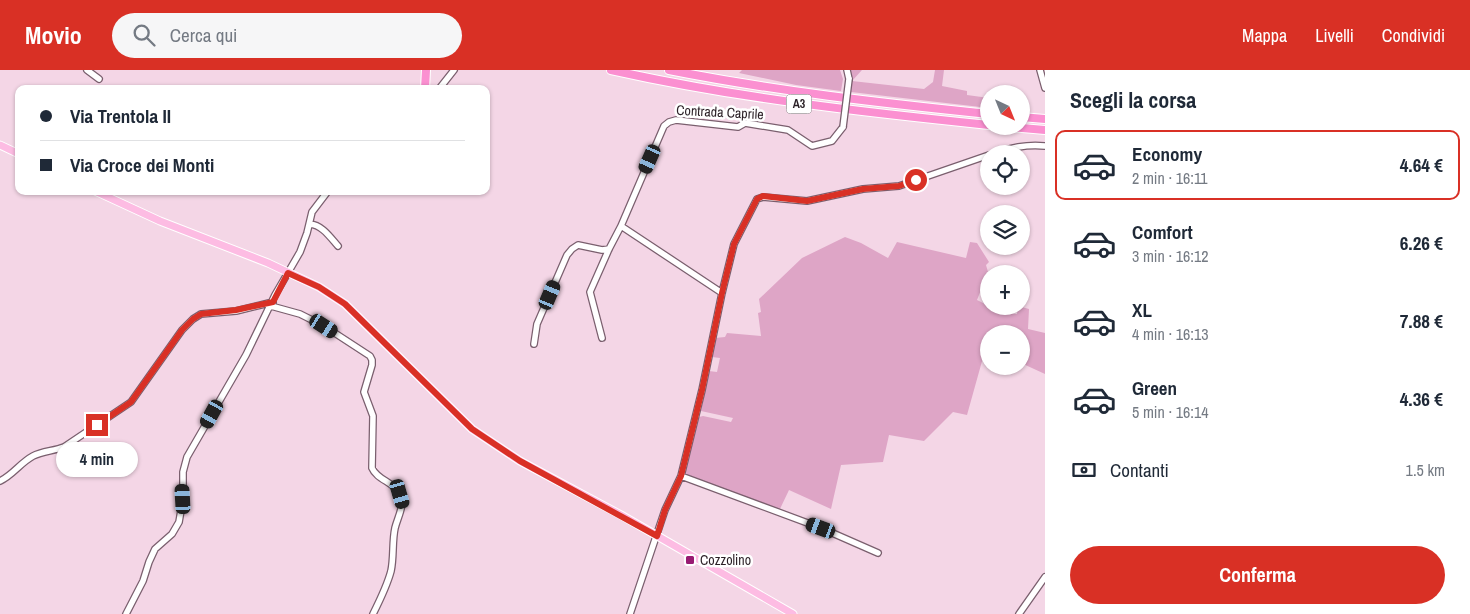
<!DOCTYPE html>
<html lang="it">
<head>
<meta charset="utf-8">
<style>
	body { margin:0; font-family:"Archivo Narrow",sans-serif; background:#f6f6f7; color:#1f2937; height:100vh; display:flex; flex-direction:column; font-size:19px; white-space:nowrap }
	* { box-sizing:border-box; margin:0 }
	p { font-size:16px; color:#747a83 }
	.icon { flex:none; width:28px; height:28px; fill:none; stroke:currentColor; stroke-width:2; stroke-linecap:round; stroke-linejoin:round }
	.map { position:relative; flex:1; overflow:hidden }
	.drawer { display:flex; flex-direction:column; background:#fff; width:425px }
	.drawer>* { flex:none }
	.guide { position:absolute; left:15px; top:15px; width:475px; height:110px; border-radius:10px; box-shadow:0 1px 4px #0004; display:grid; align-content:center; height:110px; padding:0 25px; background:#fff }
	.needle { width:32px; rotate:137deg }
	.tools { position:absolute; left:980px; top:15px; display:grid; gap:10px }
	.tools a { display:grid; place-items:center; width:50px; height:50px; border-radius:50%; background:#fff; box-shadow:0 1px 4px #0004; font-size:25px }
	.end { position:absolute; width:22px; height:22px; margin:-11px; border:6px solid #d93025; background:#fff; box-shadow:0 0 0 2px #fff }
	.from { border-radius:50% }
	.bubble { position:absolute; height:35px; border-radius:18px; background:#fff; box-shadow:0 1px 4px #0004; font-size:16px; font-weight:700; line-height:35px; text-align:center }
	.car { position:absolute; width:15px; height:30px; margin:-15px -8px; border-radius:6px; box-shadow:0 0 4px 1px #0007; background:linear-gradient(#222 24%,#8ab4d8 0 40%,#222 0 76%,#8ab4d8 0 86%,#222 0) }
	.guide b { display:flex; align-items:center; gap:18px; height:48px; font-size:19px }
	.guide b+b { border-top:1px solid #e0e1e3 }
	.guide i { width:12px; height:12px; background:#1f2937 }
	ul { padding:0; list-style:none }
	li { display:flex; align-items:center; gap:15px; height:70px; margin:0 10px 8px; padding:0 15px; border:2px solid transparent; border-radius:10px }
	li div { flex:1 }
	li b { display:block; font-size:19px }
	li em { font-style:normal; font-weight:700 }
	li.current { border-color:#d93025 }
	li>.icon { width:45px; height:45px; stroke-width:1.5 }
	h2 { padding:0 25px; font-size:22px; line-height:60px }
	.pay { display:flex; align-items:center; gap:12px; height:55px; padding:0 25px; font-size:19px }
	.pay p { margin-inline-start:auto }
	.cta { display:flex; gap:10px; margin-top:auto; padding:10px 25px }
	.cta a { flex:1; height:58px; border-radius:30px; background:#d93025; color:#fff; font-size:20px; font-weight:700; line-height:58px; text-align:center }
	header { display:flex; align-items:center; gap:30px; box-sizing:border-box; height:70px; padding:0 25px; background:#d93025; color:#fff }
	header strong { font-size:24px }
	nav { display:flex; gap:28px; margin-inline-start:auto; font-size:18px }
	.search { width:350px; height:45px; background:#f6f6f7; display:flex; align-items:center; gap:12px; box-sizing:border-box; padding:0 18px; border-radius:28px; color:#747a83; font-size:19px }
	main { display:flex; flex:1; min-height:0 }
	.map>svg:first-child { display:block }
	.green { fill:#dea5c6 }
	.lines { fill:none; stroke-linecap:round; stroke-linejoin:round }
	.minor-casing { stroke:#7a5f6e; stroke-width:8 }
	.major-casing { stroke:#fff; stroke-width:9 }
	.highway-casing { stroke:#fff; stroke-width:10 }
	.minor { stroke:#fff; stroke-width:5.5 }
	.major { stroke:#fdbce3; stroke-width:7 }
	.highway { stroke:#fb90d1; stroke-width:8 }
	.minor-bridge-casing { stroke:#7a5f6e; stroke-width:8; stroke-linecap:butt }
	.minor-bridge { stroke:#fff; stroke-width:5.5 }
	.route { stroke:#d93025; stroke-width:6 }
	.poi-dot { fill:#981a72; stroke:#fff; stroke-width:2 }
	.labels { text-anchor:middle; stroke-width:5; stroke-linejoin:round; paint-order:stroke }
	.shield { fill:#fff; stroke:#6a6266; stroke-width:1 }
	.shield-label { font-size:12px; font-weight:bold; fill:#2a1f25 }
	.street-label { font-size:14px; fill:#2a1f25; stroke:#fff }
	.poi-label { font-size:14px; fill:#2a1f25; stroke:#fff; text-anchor:start }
</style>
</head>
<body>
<header>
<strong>Movio</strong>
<div class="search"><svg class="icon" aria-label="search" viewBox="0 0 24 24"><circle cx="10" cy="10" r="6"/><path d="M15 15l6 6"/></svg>Cerca qui</div>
<nav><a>Mappa</a><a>Livelli</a><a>Condividi</a></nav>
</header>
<main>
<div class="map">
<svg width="1045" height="544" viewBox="0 0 1045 544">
	<rect width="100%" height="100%" fill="#f4d6e6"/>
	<path class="green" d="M 742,0 L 840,0 L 843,9 L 841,21 L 796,15 L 739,3 Z
		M 848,0 L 862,0 L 852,11 L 924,19 L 933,12 L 935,0 L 944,0 L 942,16 L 967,21 L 967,25 L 989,28 L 989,38 L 851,22 L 852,11 Z
		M 845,167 L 861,173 L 888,188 L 897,172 L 966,188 L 970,172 L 977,173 L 989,192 L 986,195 L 988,202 L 977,230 L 1003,243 L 1017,244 L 1018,236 L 1029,239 L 1028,259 L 1045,263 L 1045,304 L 1021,293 L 1021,264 L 989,264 L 989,283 L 984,284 L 967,345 L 953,342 L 924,371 L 889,365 L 883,392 L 841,395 L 831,439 L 789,420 L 779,441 L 683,403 L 699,347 L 703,346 L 731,352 L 733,348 L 701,341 L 709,301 L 717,302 L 720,288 L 712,287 L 715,268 L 725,267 L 727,263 L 761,266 L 758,243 L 761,242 L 759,229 L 802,188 Z"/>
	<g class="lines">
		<defs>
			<path id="minor" d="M 87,0 L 99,9
				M 847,0 L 849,9
				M 1040,0 L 1045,18
				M 439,19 L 454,0
				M 992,84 C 1010,78 1026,74 1045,76
				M 310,154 C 322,155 330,167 338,176
				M 722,223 L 621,156 L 664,56 L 669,52 L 676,50 L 738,57 L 745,53 L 788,60 L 812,76 L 832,71 L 843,57
				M 271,236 L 300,244 L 324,256 L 370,286 L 372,290 L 372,295 L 364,322 L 373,346 L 372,398 C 377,410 394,412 400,424 C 405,436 398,446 395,458 C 392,472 394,487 391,501 C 387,516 380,530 373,544
				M 602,268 L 590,222 L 609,179 L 621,156
				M 534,274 L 537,254 L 567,185 L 572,179 L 578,175 L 602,180 L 609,179
				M 681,406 L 821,458 L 878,483
				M 0,411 C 13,405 20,393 33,386 C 42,381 54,381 64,377 L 131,332 L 182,260 L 193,249 L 201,244 L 236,241 L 273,232
				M 126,544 L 143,511 L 149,492 L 155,479 L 172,464 L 179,452 L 183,429 L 183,402 L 187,387 L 246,285 L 275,225 L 300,182 L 307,163 L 312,142 L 328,121
				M 630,544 L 665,440 L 681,406 L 702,320 L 722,223 L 734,174 L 757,129 L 763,127 L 807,131 L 863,119 L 899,116 L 989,85
				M 1019,544 L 1045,507"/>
			<path id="major" d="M 0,75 L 19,84
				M 95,121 L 160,151 L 268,193 L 319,217 L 345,234 L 472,359 L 520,391 L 621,445 L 793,544"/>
			<path id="highway" d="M 611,0 C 736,28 862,42 989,55
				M 669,0 C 775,21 881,33 989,44
				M 425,19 L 426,0
				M 1021,47 L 1045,49
				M 999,56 L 1045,60"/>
		</defs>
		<use href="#minor" class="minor-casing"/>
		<use href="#major" class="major-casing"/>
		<use href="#highway" class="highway-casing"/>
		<use href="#minor" class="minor"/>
		<use href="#major" class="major"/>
		<use href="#highway" class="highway"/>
		<defs>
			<path id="minor-bridge" d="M 843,57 L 849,9"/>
		</defs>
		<use href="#minor-bridge" class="minor-bridge-casing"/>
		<use href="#minor-bridge" class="minor-bridge"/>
	</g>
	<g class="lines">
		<path class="route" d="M 97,355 L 131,332 L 182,260 L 193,249 L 201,244 L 236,240 L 273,232 L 288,203 L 319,217 L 345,234 L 472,359 L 520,391 L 657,466 L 665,440 L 681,406 L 702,320 L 722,223 L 734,174 L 757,129 L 763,126 L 807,131 L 863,119 L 899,116 L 916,110"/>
	</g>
	<rect class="poi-dot" x="685" y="485" width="10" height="10" rx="2.5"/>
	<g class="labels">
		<rect class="shield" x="786.5" y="24.5" width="25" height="19" rx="4"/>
		<g class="shield-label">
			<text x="799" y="38">A3</text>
		</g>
		<g class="street-label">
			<text transform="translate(720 42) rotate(3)" y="5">Contrada Caprile</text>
		</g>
		<g class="poi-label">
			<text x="700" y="495">Cozzolino</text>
		</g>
	</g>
</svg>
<div class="tools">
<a><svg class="needle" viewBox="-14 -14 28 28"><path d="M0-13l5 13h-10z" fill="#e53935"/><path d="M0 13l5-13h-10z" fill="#747a83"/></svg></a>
<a><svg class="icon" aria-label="locate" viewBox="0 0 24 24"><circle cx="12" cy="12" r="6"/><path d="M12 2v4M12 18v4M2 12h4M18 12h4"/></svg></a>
<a><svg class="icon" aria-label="layers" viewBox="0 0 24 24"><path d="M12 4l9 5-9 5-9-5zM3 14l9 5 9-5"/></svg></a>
<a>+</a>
<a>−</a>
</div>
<i class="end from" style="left:916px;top:110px"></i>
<i class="end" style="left:97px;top:355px"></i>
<div class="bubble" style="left:56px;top:372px;width:82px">4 min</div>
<i class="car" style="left:650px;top:89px;rotate:204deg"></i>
<i class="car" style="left:550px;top:225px;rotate:23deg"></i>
<i class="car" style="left:324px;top:256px;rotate:123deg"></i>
<i class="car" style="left:212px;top:344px;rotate:209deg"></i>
<i class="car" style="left:400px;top:424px;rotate:164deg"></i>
<i class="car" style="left:183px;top:429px;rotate:357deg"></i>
<i class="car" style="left:821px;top:458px;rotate:290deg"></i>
<div class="guide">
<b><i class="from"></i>Via Trentola II</b>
<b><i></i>Via Croce dei Monti</b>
</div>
</div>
<section class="drawer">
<h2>Scegli la corsa</h2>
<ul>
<li class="current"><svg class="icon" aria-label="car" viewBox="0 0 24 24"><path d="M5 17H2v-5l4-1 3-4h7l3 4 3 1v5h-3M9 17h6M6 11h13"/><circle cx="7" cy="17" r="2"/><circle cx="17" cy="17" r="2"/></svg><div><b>Economy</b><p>2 min · 16:11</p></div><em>4.64 €</em></li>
<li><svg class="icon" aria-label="car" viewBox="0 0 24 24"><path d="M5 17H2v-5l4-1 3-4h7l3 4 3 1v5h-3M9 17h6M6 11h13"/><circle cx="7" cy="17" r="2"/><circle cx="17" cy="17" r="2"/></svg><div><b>Comfort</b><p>3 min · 16:12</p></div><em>6.26 €</em></li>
<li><svg class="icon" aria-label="car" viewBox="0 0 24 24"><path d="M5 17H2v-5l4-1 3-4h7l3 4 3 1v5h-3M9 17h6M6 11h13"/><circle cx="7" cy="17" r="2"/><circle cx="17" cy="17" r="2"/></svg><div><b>XL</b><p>4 min · 16:13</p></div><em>7.88 €</em></li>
<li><svg class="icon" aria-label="car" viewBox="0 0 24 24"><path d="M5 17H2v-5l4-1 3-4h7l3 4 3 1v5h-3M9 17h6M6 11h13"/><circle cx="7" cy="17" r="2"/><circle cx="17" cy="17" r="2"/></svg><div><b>Green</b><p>5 min · 16:14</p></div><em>4.36 €</em></li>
</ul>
<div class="pay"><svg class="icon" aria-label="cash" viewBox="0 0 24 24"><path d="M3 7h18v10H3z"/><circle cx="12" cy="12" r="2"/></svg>Contanti<p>1.5 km</p></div>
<div class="cta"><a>Conferma</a></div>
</section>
</main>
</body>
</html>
